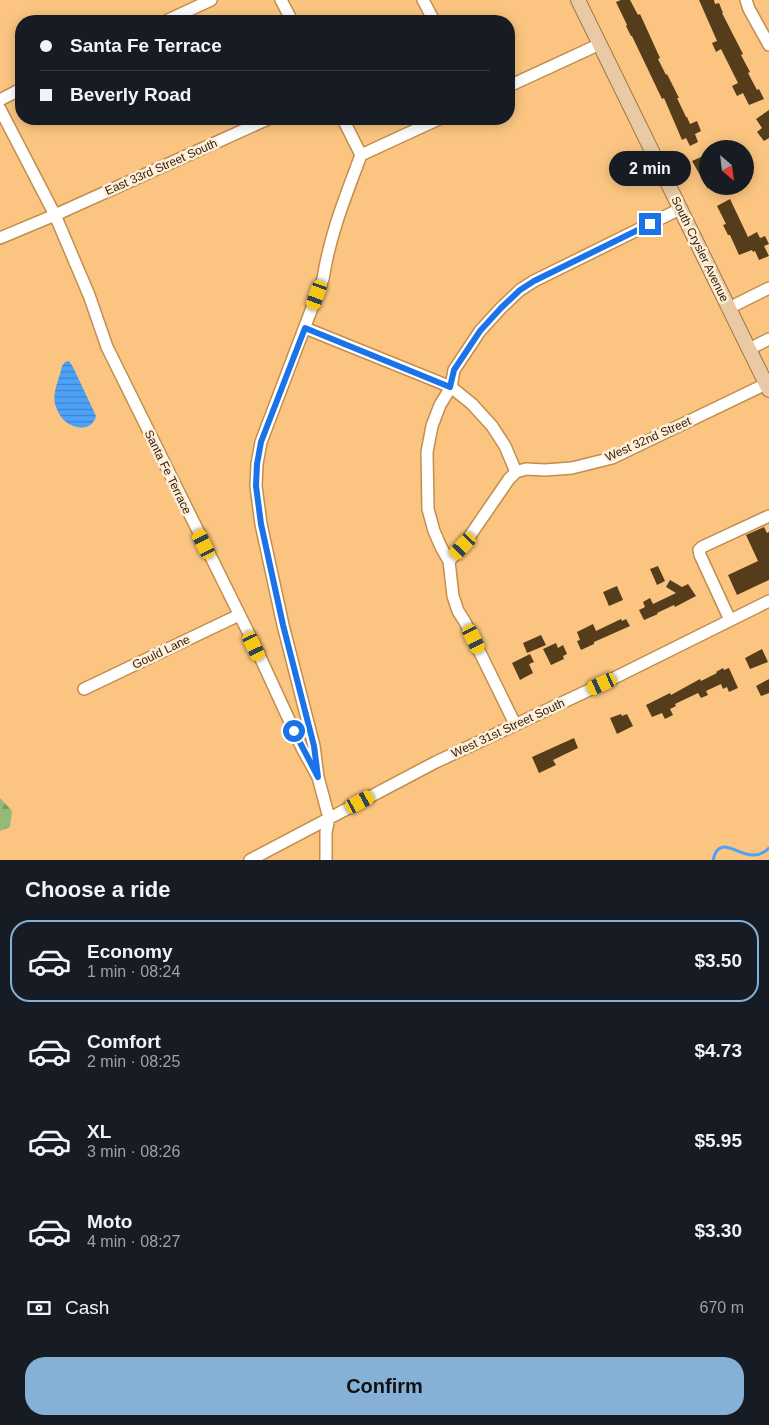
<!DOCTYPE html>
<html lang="en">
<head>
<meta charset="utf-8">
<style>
	body { margin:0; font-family:Helvetica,sans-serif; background:#242831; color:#f1f3f6; height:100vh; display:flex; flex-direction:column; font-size:19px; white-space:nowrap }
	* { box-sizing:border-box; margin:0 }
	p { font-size:16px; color:#9ea1a6 }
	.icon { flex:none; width:28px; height:28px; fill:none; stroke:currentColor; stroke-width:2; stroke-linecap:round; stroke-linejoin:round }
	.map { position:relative; height:860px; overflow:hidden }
	.panel { display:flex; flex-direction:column; background:#171b24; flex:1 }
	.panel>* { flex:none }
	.guide { position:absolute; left:15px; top:15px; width:500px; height:110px; border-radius:20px; box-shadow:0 2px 12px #0003; display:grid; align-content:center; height:110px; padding:0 25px; background:#171b24 }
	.needle { width:32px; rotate:152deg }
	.fabs { position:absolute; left:699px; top:140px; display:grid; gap:10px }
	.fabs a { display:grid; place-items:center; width:55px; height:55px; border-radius:50%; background:#171b24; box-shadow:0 2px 12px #0003; font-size:25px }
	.end { position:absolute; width:22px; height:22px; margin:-11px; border:6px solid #1a73e8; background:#fff; box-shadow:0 0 0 2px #fff }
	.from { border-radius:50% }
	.bubble { position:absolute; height:35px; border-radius:18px; background:#171b24; box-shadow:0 2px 12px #0003; font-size:16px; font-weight:800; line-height:35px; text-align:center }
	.car { position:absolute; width:15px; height:30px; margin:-15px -8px; border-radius:6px; box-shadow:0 0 4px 1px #0007; background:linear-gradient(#f5c518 24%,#345 0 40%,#f5c518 0 76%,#345 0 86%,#f5c518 0) }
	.guide b { display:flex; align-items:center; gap:18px; height:48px; font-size:19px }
	.guide b+b { border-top:1px solid #363941 }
	.guide i { width:12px; height:12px; background:#f1f3f6 }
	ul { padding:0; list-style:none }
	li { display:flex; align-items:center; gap:15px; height:82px; margin:0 10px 8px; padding:0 15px; border:2px solid transparent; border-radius:20px }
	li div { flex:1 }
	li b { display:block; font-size:19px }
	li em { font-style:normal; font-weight:800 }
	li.selected { border-color:#85b1d6 }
	li>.icon { width:45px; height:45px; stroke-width:1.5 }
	h2 { padding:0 25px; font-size:22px; line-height:60px }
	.pay { display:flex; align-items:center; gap:12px; height:55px; padding:0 25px; font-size:19px }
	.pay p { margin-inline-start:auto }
	.primary-button { display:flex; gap:10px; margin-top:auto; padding:10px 25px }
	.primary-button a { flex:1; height:58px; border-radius:20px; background:#85b1d6; color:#111; font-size:20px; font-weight:800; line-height:58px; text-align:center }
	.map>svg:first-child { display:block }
	.forest { fill:url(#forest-firs) }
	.water { fill:url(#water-rules) }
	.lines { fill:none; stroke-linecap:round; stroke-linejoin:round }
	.stream { stroke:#4da1f7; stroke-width:3 }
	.building { fill:#553c1a }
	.minor-casing { stroke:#c28e4c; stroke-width:14 }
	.major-casing { stroke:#a07743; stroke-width:16 }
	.minor { stroke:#fff; stroke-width:11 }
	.major { stroke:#e9caa4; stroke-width:14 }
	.route { stroke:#1a73e8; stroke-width:6 }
	.labels { text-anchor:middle; stroke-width:5; stroke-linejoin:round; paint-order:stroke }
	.street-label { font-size:12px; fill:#321d01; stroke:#feeeda }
</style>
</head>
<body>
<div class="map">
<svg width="769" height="860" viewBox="0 0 769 860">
	<defs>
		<pattern id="forest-firs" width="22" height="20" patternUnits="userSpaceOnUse" patternTransform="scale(1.25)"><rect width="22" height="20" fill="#95b977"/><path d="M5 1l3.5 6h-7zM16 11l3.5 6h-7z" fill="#7a965f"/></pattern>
		<pattern id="water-rules" width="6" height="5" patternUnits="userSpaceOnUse" patternTransform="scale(1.25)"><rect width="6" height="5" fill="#4da1f7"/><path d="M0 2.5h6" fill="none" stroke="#4183c6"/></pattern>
	</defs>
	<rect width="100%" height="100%" fill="#fbc581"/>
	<path class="forest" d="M 0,798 L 12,811 L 10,827 L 0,831 Z"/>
	<path class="water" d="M 69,361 L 73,367 L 96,416 C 92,432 74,429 65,421 C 60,417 57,410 55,404 C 52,392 60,377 62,366 L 65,362 Z"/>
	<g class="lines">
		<path class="stream" d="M 713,860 C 719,833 739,857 754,855 C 760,855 765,852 769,848"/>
	</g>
	<path class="building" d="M 621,0 L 630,0 L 638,15 L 640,14 L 660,58 L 658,59 L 666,75 L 667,74 L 679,98 L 677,98 L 686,117 L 687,117 L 690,124 L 697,121 L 701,131 L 695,134 L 698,142 L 690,146 L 686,138 L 682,140 L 664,98 L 662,99 L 632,36 L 631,36 L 626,26 L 627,25 L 616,2 Z
		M 699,0 L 714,0 L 715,4 L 719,3 L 723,13 L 722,13 L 743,54 L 741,55 L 750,72 L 748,73 L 757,90 L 759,89 L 764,99 L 749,105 L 743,93 L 737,96 L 732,86 L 738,83 L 721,49 L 716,52 L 712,43 L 717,41 Z
		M 769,110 L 769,138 L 764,141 L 757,132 L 762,128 L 756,119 Z
		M 708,154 L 708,189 L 692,161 Z
		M 730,199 L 748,237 L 757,232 L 760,238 L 765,236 L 769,244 L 764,246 L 769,256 L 759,260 L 755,251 L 753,252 L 752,250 L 739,255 L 730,235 L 728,235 L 723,225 L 726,224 L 717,206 Z
		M 764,527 L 767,533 L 769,532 L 769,580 L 737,595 L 728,575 L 758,561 L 746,535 Z
		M 658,566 L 665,581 L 657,585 L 650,569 Z
		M 670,580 L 682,587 L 688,584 L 696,596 L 675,607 L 674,605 L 657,613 L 658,614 L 644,620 L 639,610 L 645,607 L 643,602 L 650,598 L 653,604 L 676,593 L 666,587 Z
		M 617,586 L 623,600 L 609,606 L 603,592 Z
		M 621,619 L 622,621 L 626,619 L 630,626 L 594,642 L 594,644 L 581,650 L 577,641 L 580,640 L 577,632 L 593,624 L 596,631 Z
		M 541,635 L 546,645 L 527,653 L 523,643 Z
		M 556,643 L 558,648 L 563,645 L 567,654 L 563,656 L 564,659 L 551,665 L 543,649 Z
		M 762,649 L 768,662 L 750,669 L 745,658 Z
		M 530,654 L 534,662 L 529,664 L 533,673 L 520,680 L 512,663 Z
		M 723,668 L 724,670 L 729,668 L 738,688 L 729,692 L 727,687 L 723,689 L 721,684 L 706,691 L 708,695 L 701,698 L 698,693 L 675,704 L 676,706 L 670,709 L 673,715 L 665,719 L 662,713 L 652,717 L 646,705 L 670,693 L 671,695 L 700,679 L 701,681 L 717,673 L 716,672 Z
		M 769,679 L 769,693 L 761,696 L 756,686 Z
		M 621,714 L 622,716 L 627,714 L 633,726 L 617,734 L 610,718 Z
		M 574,738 L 578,748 L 553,760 L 556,765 L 539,773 L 532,757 Z"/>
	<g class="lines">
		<defs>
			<path id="minor" d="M 281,0 L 292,21
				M 423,0 L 434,21
				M 746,0 L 749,9 L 769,45
				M 166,21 L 211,0
				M 509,86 L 600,44
				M 0,100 L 21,89
				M 0,109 L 55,215 L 89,295 L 107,347 L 255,646 L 302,748 L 318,777
				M 343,119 L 361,155
				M 361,155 L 439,119
				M 0,238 L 55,215 L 268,119
				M 729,308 L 769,288
				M 305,328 L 451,387 L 472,404 L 492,426 L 505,446 L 516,472
				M 749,349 L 769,339
				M 449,561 L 463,546 L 509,479 L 516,472 L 526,469 L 545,470 L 572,468 L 612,458 L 766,384
				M 730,620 L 700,555 L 699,550 L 702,547 L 769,516
				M 84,689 L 239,615
				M 515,724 L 465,622 L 458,611 L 453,596 L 449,561 L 441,547 L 434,531 L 428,509 L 427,452 L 432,426 L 440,405 L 451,387 L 454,370 L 480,331 L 501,308 L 520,290 L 534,281 L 680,209
				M 250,860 L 436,762 L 602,684 L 769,601
				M 326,860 L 326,832 L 329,818 L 318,777 L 314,746 L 283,625 L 261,524 L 256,486 L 257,464 L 261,442 L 323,279 C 330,234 345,198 361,155"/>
			<path id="major" d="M 578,0 L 769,390"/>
		</defs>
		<use href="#minor" class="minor-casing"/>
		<use href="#major" class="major-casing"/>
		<use href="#minor" class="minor"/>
		<use href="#major" class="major"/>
	</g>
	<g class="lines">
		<path class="route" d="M 294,731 L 318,777 L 314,746 L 283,625 L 261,524 L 256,486 L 257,464 L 261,442 L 305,328 L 450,387 L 454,370 L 480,331 L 501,308 L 520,290 L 534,281 L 650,224"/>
	</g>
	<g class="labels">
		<g class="street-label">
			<text transform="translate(161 167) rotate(-24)" y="4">East 33rd Street South</text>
			<text transform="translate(700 249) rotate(64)" y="4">South Crysler Avenue</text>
			<text transform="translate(648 439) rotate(-24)" y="4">West 32nd Street</text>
			<text transform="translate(168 472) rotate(64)" y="4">Santa Fe Terrace</text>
			<text transform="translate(161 652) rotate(-26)" y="4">Gould Lane</text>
			<text transform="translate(508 728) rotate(-25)" y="4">West 31st Street South</text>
		</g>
	</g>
</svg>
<div class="fabs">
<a><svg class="needle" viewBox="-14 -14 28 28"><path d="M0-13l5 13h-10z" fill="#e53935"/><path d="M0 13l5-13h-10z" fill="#9ea1a6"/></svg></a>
</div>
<i class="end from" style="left:294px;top:731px"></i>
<i class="end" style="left:650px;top:224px"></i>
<div class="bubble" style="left:609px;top:151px;width:82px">2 min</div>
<i class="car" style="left:317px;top:295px;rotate:200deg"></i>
<i class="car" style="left:204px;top:544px;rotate:334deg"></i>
<i class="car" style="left:463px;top:546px;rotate:223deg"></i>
<i class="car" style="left:474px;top:639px;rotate:154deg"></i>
<i class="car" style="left:254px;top:646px;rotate:155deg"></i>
<i class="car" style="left:602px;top:684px;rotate:245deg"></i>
<i class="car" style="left:360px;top:802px;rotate:62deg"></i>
<div class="guide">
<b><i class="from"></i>Santa Fe Terrace</b>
<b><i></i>Beverly Road</b>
</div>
</div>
<section class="panel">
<h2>Choose a ride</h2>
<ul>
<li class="selected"><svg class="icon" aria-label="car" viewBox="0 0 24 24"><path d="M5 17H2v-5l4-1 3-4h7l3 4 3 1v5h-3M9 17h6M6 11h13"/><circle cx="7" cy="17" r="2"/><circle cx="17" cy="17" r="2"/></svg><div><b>Economy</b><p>1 min · 08:24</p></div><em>$3.50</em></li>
<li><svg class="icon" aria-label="car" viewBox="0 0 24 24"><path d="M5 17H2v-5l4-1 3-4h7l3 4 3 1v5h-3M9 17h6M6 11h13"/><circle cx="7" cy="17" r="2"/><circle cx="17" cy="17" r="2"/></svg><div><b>Comfort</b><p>2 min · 08:25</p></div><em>$4.73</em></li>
<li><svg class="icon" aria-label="car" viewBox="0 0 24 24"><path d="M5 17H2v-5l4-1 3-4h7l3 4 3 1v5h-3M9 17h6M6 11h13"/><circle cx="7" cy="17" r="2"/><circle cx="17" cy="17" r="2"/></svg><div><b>XL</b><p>3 min · 08:26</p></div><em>$5.95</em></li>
<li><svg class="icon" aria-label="car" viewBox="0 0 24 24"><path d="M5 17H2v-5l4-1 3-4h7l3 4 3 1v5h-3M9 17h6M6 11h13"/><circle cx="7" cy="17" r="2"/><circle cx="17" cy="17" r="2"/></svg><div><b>Moto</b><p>4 min · 08:27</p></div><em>$3.30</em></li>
</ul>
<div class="pay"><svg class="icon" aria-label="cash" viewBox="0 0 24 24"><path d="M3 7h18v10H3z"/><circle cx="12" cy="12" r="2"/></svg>Cash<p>670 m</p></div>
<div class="primary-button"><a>Confirm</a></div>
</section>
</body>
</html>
